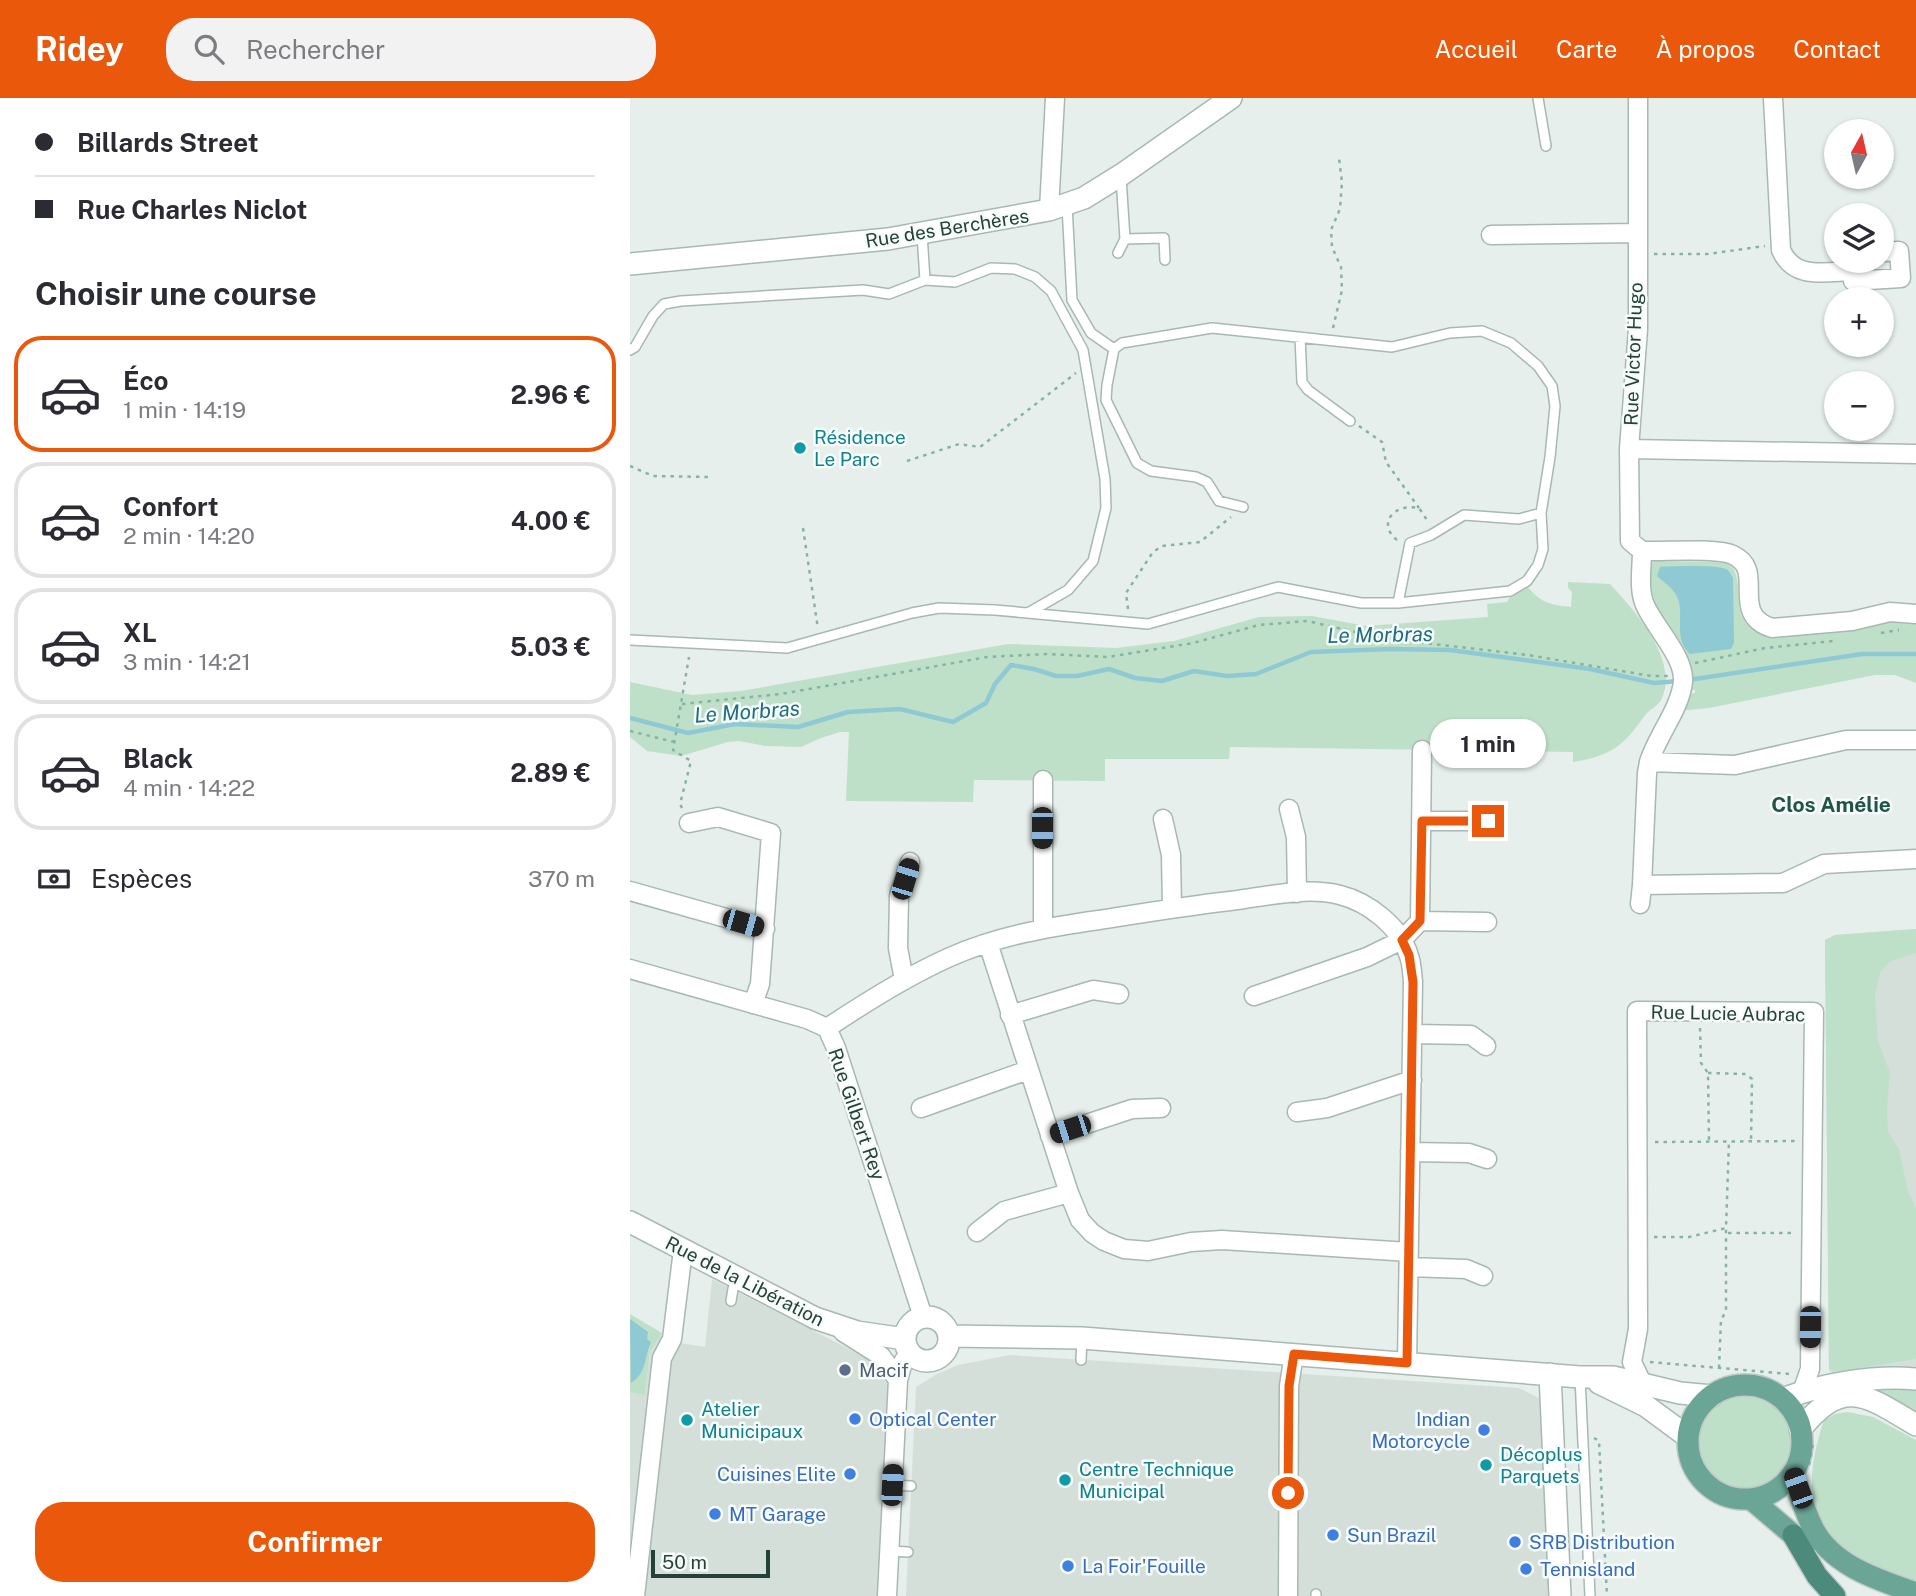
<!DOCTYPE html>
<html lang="fr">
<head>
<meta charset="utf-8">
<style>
	body { margin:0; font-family:"Public Sans",sans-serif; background:#f2f2f3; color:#2b2b33; height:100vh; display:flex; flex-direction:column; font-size:26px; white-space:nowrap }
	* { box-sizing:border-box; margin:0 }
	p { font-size:23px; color:#7c7c81 }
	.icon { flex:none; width:38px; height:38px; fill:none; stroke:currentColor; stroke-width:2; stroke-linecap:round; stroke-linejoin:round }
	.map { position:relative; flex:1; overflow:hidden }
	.panel { display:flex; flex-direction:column; background:#fff; width:630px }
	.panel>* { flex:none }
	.top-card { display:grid; align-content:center; height:154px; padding:0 35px; background:#fff }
	.needle { width:46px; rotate:8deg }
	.buttons { position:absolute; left:1194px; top:21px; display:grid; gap:14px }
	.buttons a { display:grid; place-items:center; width:70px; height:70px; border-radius:50%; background:#fff; box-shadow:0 2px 5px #0004; font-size:35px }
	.scale { position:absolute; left:21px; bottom:18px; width:119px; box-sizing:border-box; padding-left:7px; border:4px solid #24423a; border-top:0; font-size:19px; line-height:24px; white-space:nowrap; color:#24423a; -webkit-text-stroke:5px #f7fbf9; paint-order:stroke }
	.end { position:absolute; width:32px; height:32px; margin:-16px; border:9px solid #ea580c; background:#fff; box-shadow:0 0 0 4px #fff }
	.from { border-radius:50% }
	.bubble { position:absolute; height:49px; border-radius:24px; background:#fff; box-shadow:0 2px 5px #0004; font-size:23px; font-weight:700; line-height:49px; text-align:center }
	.car { position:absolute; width:21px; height:42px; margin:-21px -10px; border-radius:9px; box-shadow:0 0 5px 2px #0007; background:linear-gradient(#222 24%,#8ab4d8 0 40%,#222 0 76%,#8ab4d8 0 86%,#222 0) }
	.top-card b { display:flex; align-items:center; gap:24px; height:66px; font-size:26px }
	.top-card b+b { border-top:2px solid #e1e1e2 }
	.top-card i { width:18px; height:18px; background:#2b2b33 }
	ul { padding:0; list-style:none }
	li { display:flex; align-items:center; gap:21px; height:116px; margin:0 14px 10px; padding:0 21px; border:4px solid #e1e1e2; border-radius:28px }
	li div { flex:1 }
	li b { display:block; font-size:26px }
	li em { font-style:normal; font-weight:700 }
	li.on { border-color:#ea580c }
	li>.icon { width:63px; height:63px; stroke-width:1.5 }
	h2 { padding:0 35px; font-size:32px; line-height:84px }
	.pay { display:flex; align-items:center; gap:18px; height:77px; padding:0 35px; font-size:26px }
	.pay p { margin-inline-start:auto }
	.cta { display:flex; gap:14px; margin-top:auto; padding:14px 35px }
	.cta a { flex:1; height:80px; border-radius:28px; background:#ea580c; color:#fff; font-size:28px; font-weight:700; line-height:80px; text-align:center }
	header { display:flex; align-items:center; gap:42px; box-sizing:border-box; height:98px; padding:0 35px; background:#ea580c; color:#fff }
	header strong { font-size:33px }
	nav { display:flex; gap:38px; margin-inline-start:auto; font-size:24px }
	.search { width:490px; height:63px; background:#f2f2f3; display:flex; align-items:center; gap:18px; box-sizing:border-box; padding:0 24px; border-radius:28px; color:#7c7c81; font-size:26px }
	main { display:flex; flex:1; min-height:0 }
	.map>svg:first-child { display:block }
	.built { fill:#d4dfda }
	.green { fill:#bfe0c8 }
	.water { fill:#8ec9d4 }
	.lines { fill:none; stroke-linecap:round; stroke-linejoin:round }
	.stream { stroke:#8ec9d4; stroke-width:4.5 }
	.service-casing { stroke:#a8b8b2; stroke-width:12 }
	.minor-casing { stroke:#a8b8b2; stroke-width:21 }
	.tertiary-casing { stroke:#a8b8b2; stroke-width:24 }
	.secondary-casing { stroke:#a4bbb3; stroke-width:24 }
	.primary-casing { stroke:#c2cac8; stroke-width:24 }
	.trunk-casing { stroke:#c2cac8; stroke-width:24 }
	.path { stroke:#86b3a5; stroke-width:2.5; stroke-dasharray:3.5 5; stroke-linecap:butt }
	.service { stroke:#fff; stroke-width:9 }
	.minor { stroke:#fff; stroke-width:18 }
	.tertiary { stroke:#fff; stroke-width:21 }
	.secondary { stroke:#fff; stroke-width:21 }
	.primary { stroke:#6aa596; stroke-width:21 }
	.trunk { stroke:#4c8a7c; stroke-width:21 }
	.route { stroke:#ea580c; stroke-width:9 }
	.culture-dot { fill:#0f9aa8; stroke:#f7fbf9; stroke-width:2.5 }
	.service-dot { fill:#5c6f8a; stroke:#f7fbf9; stroke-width:2.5 }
	.shop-dot { fill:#3f7fe0; stroke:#f7fbf9; stroke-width:2.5 }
	.labels { text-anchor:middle; stroke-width:5; stroke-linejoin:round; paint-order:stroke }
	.street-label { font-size:19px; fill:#24423a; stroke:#f7fbf9 }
	.culture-label { font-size:19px; fill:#0d838f; stroke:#f7fbf9; text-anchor:start }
	.service-label { font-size:19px; fill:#4e5e75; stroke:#f7fbf9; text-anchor:start }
	.shop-label { font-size:19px; fill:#366cbe; stroke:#f7fbf9; text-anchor:start }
	.water-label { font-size:21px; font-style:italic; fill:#1c6f80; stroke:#f7fbf9 }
	.neighbourhood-label { font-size:21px; font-weight:bold; fill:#1f5548; stroke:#f7fbf9 }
</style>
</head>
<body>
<header>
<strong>Ridey</strong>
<div class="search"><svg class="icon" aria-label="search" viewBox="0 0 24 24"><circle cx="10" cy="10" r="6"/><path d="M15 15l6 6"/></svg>Rechercher</div>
<nav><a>Accueil</a><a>Carte</a><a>À propos</a><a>Contact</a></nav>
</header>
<main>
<section class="panel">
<div class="top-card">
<b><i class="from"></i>Billards Street</b>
<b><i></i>Rue Charles Niclot</b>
</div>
<h2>Choisir une course</h2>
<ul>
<li class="on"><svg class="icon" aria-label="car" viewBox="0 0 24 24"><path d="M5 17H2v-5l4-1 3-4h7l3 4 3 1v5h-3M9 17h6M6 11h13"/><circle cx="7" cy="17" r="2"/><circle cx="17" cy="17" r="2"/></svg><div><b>Éco</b><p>1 min · 14:19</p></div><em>2.96 €</em></li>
<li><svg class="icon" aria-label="car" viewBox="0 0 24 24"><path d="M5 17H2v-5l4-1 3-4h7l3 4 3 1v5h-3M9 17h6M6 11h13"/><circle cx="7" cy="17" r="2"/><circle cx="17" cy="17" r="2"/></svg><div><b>Confort</b><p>2 min · 14:20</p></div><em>4.00 €</em></li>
<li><svg class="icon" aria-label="car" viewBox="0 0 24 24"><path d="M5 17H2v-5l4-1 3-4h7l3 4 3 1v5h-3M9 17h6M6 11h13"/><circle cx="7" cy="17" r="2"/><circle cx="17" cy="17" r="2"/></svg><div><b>XL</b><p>3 min · 14:21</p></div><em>5.03 €</em></li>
<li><svg class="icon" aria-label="car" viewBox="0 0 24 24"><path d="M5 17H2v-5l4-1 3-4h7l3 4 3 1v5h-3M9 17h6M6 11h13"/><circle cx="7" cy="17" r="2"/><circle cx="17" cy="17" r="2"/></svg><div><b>Black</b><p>4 min · 14:22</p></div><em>2.89 €</em></li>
</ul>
<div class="pay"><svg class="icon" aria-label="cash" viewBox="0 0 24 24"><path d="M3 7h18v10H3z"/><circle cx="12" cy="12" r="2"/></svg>Espèces<p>370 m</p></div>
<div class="cta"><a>Confirmer</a></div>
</section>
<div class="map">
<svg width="1286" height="1498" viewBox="0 0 1286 1498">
	<rect width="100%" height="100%" fill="#e6efeb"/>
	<path class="built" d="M 1286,831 L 1286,1269 L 1205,1278 L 1199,1272 L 1195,842 L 1205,837 Z
		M 82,1181 L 219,1251 L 240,1263 L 250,1276 L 268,1282 L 257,1498 L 0,1498 L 0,1295 L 15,1297 L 20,1254 L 32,1235 L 50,1245 L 75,1249 Z
		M 380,1257 L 889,1290 L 930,1311 L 939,1498 L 276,1498 L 286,1289 L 307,1276 L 328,1267 Z"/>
	<path class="green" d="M 1025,463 L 1091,464 L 1101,466 C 1119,494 1092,524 1140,539 L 1148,535 L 1259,520 L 1286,522 L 1286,585 L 1265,577 L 1245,577 L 1079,610 L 1048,613 L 1058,596 L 1065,595 L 1065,592 L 1062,592 C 1065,567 1044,548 1033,527 C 1022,508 1019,489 1018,467 Z
		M 938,484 L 980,486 C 1004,512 1051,563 1031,602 C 1028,608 1020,611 1016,616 C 994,647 982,658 943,664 L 943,654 L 600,649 L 599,661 L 475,661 L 475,683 L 344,682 L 343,704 L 216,703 L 219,634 L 210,634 L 191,640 L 171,649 L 135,648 L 109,643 L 98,644 L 51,658 L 17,653 L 0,639 L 0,584 L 62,597 L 111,593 L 378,546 L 486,550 L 544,543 L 629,519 L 682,518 L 736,528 L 858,519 L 857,506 L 877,504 L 880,499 L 898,489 C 910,505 922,507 941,509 L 942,494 L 938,490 Z
		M 1286,831 L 1286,855 L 1259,864 L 1250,875 L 1245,898 L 1248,944 L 1260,974 L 1257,1010 L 1258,1034 L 1269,1051 L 1278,1093 L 1286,1111 L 1286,1261 L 1210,1273 L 1199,1272 L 1195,842 L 1205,837 Z
		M 0,1216 L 32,1235 L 20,1254 L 15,1297 L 0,1295 Z
		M 1286,1287 L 1286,1321 L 1230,1290 Z
		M1068 1344a47 47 0 1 1 94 0a47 47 0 1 1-94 0Z
		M 1218,1314 L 1243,1319 L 1286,1342 L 1286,1484 C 1196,1452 1161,1421 1194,1322 L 1205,1316 Z"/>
	<path class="water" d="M 1030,469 C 1042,468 1086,467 1096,471 C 1100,473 1101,477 1103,480 L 1104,545 L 1101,551 L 1060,556 C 1044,542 1053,522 1049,504 C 1046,492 1035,485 1027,478 Z
		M 0,1221 L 18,1234 L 17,1241 L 21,1244 C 14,1260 17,1275 1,1285 Z"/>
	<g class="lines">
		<path class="stream" d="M 1058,582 L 1232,556 L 1286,556
			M 0,620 L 58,635 L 105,626 L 168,629 L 218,614 L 270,611 L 323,624 L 356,605 L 365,586 L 381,567 L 404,571 L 426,578 L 447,578 L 479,571 L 505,580 L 532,583 L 564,573 L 597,578 L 626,576 L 681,554 L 760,551 L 820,552 L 960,571 L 1024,585 L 1049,583"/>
		<defs>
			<path id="service" d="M 908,0 L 916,48
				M 491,79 L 495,141 L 534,140 L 535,162
				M 437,107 L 442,202 L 461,235 L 484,251
				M 292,136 L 295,182
				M 488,155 L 495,141
				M 670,239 L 672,284 L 678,292 L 720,323
				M 484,251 L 477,287 L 476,302 L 507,365 L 521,373 L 566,379 L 577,384 L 589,403 L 613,409
				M 0,252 L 5,249 L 23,218 L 34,206 L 51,203 L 233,192 L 259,196 L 295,182 L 325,184 L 361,170 L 385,171 L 405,179 L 421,193 L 453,252 L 475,381 L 476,410 L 463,463 L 438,492 L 398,515
				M 768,505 L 780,445 L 801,437 L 834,417 L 889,421 L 911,415
				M 0,542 L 157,550 L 282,515 L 309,510 L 365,512 L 518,526 L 648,489 L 731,505 L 768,505 L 880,493 L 897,483 L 908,467 L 913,451 L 911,415 L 920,359 L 925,308 L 922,288 L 908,268 L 881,245 L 852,233 L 820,235 L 762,249 L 582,230 L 492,245 L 484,251
				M 101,1203 L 103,1191 L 108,1181
				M 451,1262 L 452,1240
				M 950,1279 L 960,1498
				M 262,1387 L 281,1388
				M 259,1453 L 278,1454
				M 686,1498 L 686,1496"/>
			<path id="minor" d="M 1008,0 L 1008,231 L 999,351 L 1286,356
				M 1143,0 L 1151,152 C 1164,182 1194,174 1222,173
				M 419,112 L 425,0
				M 861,137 L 1007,135
				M 1222,166 L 1223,183 L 1271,180 L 1269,153 L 1251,154
				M 999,351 L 1000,443 L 1012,453 C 1033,454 1086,449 1103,457 C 1137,472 1098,516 1142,530 L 1222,523 L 1260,514 L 1286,516
				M 1012,453 C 1012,470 1008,491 1015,507 C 1025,530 1055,559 1053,584 C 1050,611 1027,638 1019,664
				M 1286,642 L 1216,642 L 1105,667 L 1019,664 L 1017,675 L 1012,787 L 1153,785 L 1194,766 L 1286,761
				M 659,711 L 666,739 L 667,795
				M 533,721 L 541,757 L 542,810
				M 792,723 L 858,723
				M 59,725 L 88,719 L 141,735 L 130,886 L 123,906
				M 0,793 L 135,831
				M 1010,806 L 1012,787
				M 790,823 L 857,824
				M 413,830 L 413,682
				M 358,845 L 439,1095 L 450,1122 L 462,1135 L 474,1143 L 494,1151 L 518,1153 L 561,1144 L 592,1142 L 779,1154
				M 0,871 L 177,921 L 197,930 L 206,950 L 293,1219
				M 274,882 L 268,850 L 269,798 L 280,764
				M 624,898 L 737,859 L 772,842 L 790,823 L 792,652
				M 380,917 L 463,892 L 489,896
				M 197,930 C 236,904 277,878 320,859 C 367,838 419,829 469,822 C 513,815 556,808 600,803 C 635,799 675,788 710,797 C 738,804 771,829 779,858 C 782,866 782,875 783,884 L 777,1265
				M 782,936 L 841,937 L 856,948
				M 291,1010 L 398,972
				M 667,1014 L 697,1010 L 782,982
				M 420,1038 L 502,1011 L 531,1010
				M 780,1054 L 839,1055 L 857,1061
				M 347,1134 L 374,1113 L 439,1095
				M 779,1169 L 836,1171 L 853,1178
				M 213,1234 L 251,1258 L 268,1282
				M 1012,1285 L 1002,1264 L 1008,1231 L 1007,913 L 1184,914 L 1180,1271 L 1172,1294
				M 5,1498 L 32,1260 L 42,1241 L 53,1152
				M 257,1498 L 268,1282 L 273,1264 L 279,1255
				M 658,1498 L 659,1288 L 664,1256"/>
			<path id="tertiary" d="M 0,166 L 258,141 L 419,112 L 454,100 L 491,77 L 601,0
				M 0,1124 L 185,1220 L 227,1234 L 275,1241
				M275 1241a22 22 0 1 1 44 0a22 22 0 1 1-44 0Z
				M 319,1238 L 452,1240 L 950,1279 L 983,1279 L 1050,1295 L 1082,1298
				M 920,1276 L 930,1498
				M 969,1285 L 1016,1308 L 1058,1339"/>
			<path id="secondary" d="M 1152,1301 C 1193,1286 1242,1277 1286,1281
				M 1170,1332 C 1213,1278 1236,1297 1286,1327"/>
			<path id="primary" d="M1058 1344a57 57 0 1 1 114 0a57 57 0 1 1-114 0Z
				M 1162,1376 C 1169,1393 1174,1411 1182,1428 C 1200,1467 1248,1482 1286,1495
				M 1121,1401 L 1175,1447"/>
			<path id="trunk" d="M 1163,1437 L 1187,1478 L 1205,1498"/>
		</defs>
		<use href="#service" class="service-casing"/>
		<use href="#minor" class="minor-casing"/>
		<use href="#tertiary" class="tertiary-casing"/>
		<use href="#secondary" class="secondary-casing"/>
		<use href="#primary" class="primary-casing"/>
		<use href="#trunk" class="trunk-casing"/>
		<path class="path" d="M 1024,156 L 1078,156 L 1135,148
			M 703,230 L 712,192 L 711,169 L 702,149 L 701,132 L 710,111 L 712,84 L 709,60
			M 729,328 L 752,344 L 756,364 L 789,410
			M 277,363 L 329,346 L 350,349 L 446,275
			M 0,368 L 23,378 L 80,379
			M 173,430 L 188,531
			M 767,442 C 747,426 763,405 789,410 L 799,425
			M 498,511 L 496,495 L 523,454 L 532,448 L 570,444 L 601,419
			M 1251,535 L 1269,532
			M 1065,565 L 1135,550 L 1203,543
			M 52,606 L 151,596 L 357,559 L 417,556 L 478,559 L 563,545 L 629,527 L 677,523 L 752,540 L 898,557 L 1021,578 L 1038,578
			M 0,633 L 44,644
			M 52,710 L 50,706 L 61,663 L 43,652 L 59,559
			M 1070,930 L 1071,965 L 1078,975 L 1079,1044
			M 1078,975 L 1116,976 L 1122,981 L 1121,1043
			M 1025,1044 L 1165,1043
			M 1098,1135 L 1163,1135
			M 1024,1139 L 1059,1139 L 1096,1130 L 1099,1043
			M 1020,1264 L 1160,1276
			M 1089,1270 L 1091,1222 L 1096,1213 L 1096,1131
			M 964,1340 L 969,1343 L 977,1498
			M 1179,1367 L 1183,1346"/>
		<use href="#service" class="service"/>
		<use href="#minor" class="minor"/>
		<use href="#tertiary" class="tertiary"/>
		<use href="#secondary" class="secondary"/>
		<use href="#primary" class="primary"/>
		<use href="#trunk" class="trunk"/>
	</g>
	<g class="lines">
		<path class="route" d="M 658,1395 L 659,1288 L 664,1256 L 777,1265 L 783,884 L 779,857 L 772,842 L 790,823 L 792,723 L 858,723"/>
	</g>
	<g class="culture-dot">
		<circle cx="170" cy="350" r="7"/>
		<circle cx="57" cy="1322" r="7"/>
		<circle cx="856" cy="1367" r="7"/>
		<circle cx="435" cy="1382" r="7"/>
	</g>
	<circle class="service-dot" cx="215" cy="1272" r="7"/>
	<g class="shop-dot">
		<circle cx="225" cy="1321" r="7"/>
		<circle cx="854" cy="1332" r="7"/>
		<circle cx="220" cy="1376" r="7"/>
		<circle cx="85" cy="1416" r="7"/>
		<circle cx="703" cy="1437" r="7"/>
		<circle cx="885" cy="1444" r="7"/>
		<circle cx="438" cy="1468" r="7"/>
		<circle cx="896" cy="1471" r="7"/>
	</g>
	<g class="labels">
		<g class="street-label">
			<text transform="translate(317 130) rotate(-9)" y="7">Rue des Berchères</text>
			<text transform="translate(1003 256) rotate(-88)" y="7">Rue Victor Hugo</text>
			<text transform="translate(1098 915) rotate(1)" y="7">Rue Lucie Aubrac</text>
			<text transform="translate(227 1016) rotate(71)" y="7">Rue Gilbert Rey</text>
			<text transform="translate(115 1183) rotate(27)" y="7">Rue de la Libération</text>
		</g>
		<g class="culture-label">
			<text x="184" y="346">Résidence<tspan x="184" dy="22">Le Parc</tspan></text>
			<text x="71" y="1318">Atelier<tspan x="71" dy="22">Municipaux</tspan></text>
			<text x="870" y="1363">Décoplus<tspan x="870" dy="22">Parquets</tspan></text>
			<text x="449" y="1378">Centre Technique<tspan x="449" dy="22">Municipal</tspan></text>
		</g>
		<g class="service-label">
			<text x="229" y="1279">Macif</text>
		</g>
		<g class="shop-label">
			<text x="239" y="1328">Optical Center</text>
			<text x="840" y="1328" text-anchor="end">Indian<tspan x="840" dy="22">Motorcycle</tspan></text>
			<text x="206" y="1383" text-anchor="end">Cuisines Elite</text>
			<text x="99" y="1423">MT Garage</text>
			<text x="717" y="1444">Sun Brazil</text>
			<text x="899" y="1451">SRB Distribution</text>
			<text x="452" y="1475">La Foir'Fouille</text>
			<text x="910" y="1478">Tennisland</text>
		</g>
		<g class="water-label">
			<text transform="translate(750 537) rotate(-1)" y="7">Le Morbras</text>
			<text transform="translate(117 614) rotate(-4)" y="7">Le Morbras</text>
		</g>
		<g class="neighbourhood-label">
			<text x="1201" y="714">Clos Amélie</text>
		</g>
	</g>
</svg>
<div class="buttons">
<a><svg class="needle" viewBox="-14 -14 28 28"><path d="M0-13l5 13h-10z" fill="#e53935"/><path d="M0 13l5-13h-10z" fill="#7c7c81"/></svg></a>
<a><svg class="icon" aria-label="layers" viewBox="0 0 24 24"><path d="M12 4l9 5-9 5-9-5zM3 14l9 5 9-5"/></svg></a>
<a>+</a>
<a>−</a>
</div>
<div class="scale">50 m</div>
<i class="end from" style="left:658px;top:1395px"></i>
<i class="end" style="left:858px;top:723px"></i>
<div class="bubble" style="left:800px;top:621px;width:116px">1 min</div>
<i class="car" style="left:412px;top:730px;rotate:180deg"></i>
<i class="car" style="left:275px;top:781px;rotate:17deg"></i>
<i class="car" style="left:113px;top:825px;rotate:106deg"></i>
<i class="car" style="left:440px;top:1031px;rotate:252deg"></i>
<i class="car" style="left:1180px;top:1229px;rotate:181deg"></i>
<i class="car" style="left:262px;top:1387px;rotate:3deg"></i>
<i class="car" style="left:1168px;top:1390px;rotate:340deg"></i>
</div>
</main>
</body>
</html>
